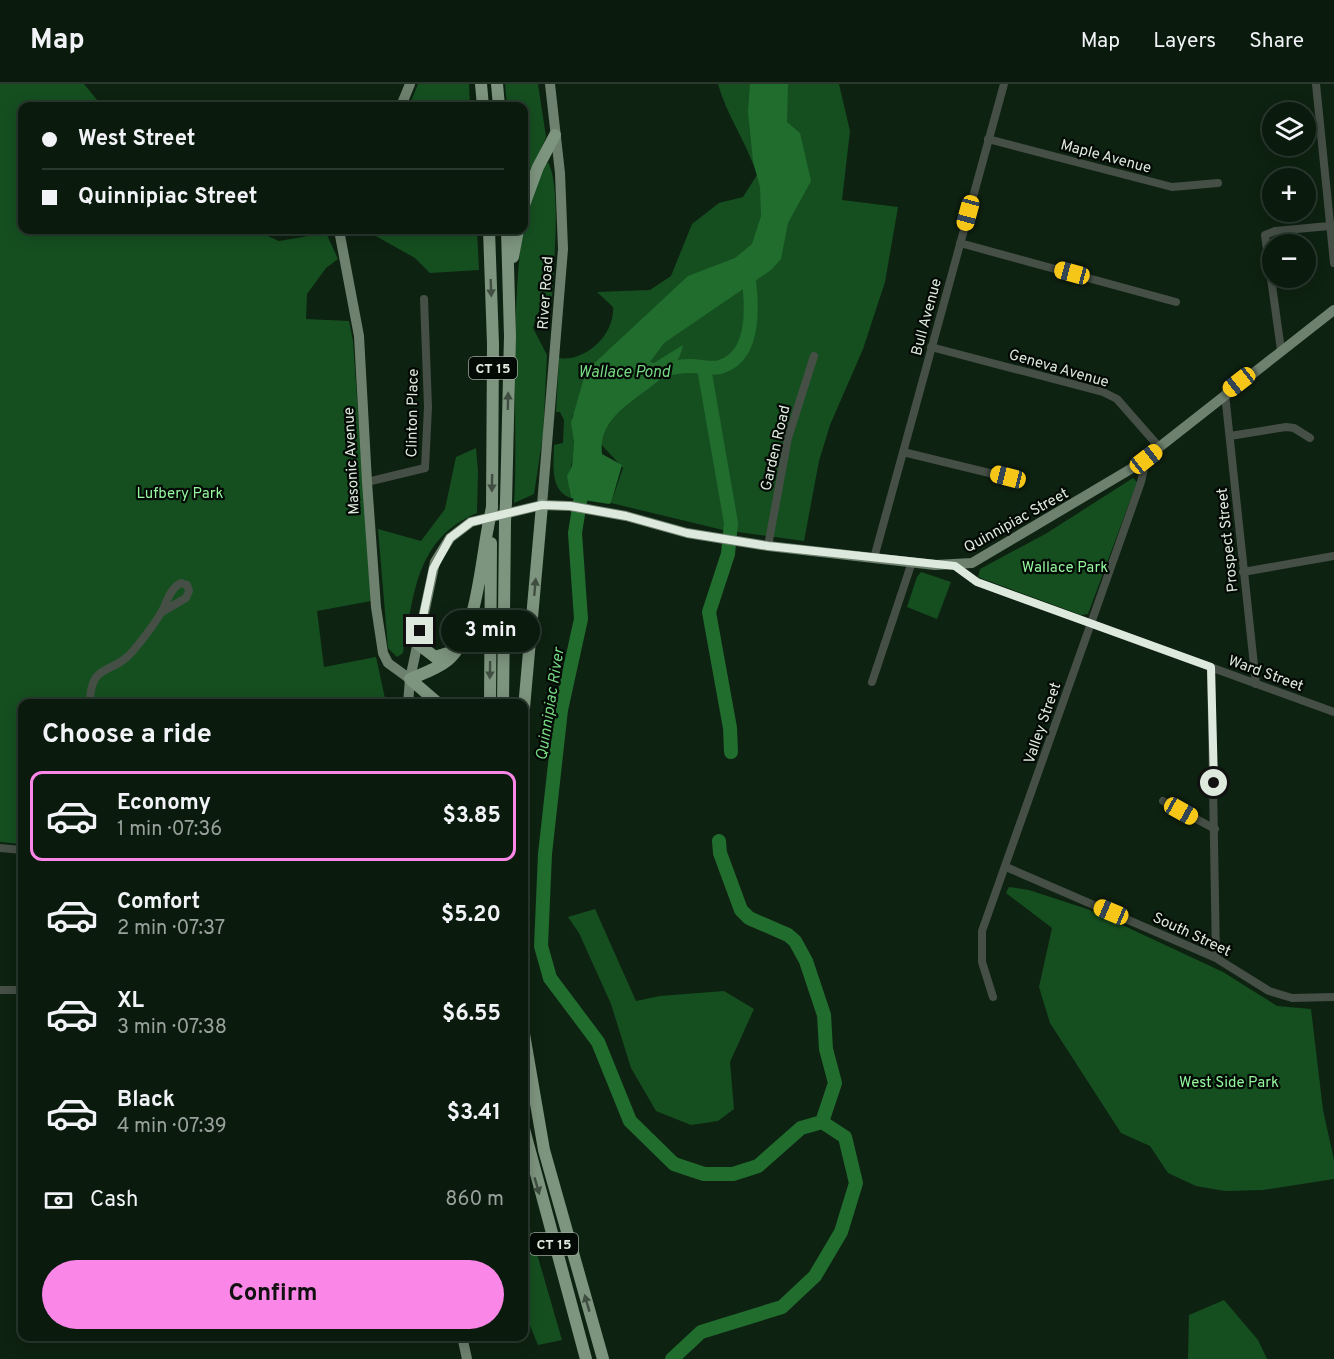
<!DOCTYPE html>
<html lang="en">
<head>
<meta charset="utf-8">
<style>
	body { margin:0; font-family:Overpass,sans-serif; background:#18271b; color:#f1f3f6; height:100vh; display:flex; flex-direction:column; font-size:22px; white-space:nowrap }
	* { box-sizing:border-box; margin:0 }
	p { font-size:20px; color:#99a19d }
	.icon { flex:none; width:33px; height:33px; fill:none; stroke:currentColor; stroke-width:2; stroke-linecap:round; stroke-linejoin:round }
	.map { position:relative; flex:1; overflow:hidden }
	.side { position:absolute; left:18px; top:615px; width:510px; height:642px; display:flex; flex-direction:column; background:#0a1a0d; border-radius:12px; box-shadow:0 3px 15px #0003,0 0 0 2px #2a382e }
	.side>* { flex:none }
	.banner { position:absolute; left:18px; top:18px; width:510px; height:132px; border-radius:12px; box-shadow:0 3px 15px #0003,0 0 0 2px #2a382e; display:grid; align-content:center; height:132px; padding:0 24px; background:#0a1a0d }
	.controls { position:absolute; left:1262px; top:18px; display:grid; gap:12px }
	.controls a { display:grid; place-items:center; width:54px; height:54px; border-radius:50%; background:#0a1a0d; box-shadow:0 3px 15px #0003,0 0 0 2px #2a382e; font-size:30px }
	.end { position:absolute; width:27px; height:27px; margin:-14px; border:8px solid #dde9dd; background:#111; box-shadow:0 0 0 3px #111 }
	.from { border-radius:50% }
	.bubble { position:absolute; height:42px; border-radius:21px; background:#0a1a0d; box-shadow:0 3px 15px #0003,0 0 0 2px #2a382e; font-size:20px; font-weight:700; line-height:42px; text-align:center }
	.car { position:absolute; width:18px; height:36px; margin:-18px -9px; border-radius:8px; box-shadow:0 0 4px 2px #0007; background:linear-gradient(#f5c518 24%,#345 0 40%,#f5c518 0 76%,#345 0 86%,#f5c518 0) }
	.banner b { display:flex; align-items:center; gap:21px; height:57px; font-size:22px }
	.banner b+b { border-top:2px solid #2a382e }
	.banner i { width:15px; height:15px; background:#f1f3f6 }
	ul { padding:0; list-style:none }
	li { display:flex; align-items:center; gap:18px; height:90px; margin:0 12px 9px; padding:0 12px; border:3px solid transparent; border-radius:12px }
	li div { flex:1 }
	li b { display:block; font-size:22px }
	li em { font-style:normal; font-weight:700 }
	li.current { border-color:#fa87e7 }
	li>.icon { width:54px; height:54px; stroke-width:1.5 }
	h2 { padding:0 24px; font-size:27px; line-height:72px }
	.pay { display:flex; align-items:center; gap:15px; height:66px; padding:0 24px; font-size:22px }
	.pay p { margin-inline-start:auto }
	.button { display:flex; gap:12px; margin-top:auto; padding:12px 24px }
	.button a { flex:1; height:69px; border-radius:36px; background:#fa87e7; color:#111; font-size:24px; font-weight:700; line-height:69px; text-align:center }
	header { display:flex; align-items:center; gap:36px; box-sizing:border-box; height:84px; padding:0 30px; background:#0a1a0d; border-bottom:2px solid #2a382e }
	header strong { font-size:28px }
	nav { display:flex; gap:33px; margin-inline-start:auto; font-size:21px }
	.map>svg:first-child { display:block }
	.green { fill:#154f20 }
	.water { fill:#206d2e }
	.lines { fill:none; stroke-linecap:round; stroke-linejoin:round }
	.river { stroke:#206d2e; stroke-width:14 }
	.minor { stroke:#454f46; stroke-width:8 }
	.major { stroke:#6d816e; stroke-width:10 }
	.highway { stroke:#7d947e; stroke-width:12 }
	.highway-bridge { stroke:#7d947e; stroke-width:12 }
	.oneway { fill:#404e41 }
	.route { stroke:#dde9dd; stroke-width:8 }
	.labels { text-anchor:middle; stroke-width:4.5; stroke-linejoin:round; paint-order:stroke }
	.shield { fill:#030904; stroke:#9ca69c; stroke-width:1.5 }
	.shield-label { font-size:14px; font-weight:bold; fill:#dde9dd }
	.street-label { font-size:15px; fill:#dde9dd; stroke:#030904 }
	.park-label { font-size:15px; fill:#94f69e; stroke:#030904 }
	.water-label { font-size:16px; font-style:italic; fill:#77d983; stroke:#030904 }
</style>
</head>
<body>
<header>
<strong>Map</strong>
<nav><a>Map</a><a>Layers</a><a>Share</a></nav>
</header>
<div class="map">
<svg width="1334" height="1275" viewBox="0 0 1334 1275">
	<rect width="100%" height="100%" fill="#0e2211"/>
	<path class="green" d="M 0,0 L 84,0 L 102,22 L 22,22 L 22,146 L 254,146 L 279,157 L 326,149 L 338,175 L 326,184 L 307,210 L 306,235 L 349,237 L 353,257 L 371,517 L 317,527 L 324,583 L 376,573 L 386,619 L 22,620 L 22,760 L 0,758 Z
		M 418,0 L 469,0 L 470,22 L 409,22 Z
		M 505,0 L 538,0 L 546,53 L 524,105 L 524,22 L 507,22 Z
		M 718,0 L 839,0 L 850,47 L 842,116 L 898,123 L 885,198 L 863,265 L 830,341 L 819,377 L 804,457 L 723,446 L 611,419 L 623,384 L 573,330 C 570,341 574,352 574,362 C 573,381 566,395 571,414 C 549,407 554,379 554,361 L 563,359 L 564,336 L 560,328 L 556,328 L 559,274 C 586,278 615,250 613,223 L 597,208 L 650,206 L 671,192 L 692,140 L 719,119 L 743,113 L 757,91 C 747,59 727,32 718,0 Z
		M 548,78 C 562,105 553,184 552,217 L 547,215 L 536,232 L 533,244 L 547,271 L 543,351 L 534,410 L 514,419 C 520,345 501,127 548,78 Z
		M 365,146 L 477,146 L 479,186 L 430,189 L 415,174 Z
		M 476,364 L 478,387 L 477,429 C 415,455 414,511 403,569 L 397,573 L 388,564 L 378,445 L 421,457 L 445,425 L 456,373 Z
		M 1133,394 L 1137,398 L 1088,530 L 1081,531 L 978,493 L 980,485 L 1047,449 Z
		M 921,488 L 951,498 L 937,535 L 907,523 L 917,493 Z
		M 1009,803 L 1029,806 L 1090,826 L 1223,888 L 1277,922 L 1311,925 L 1323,1026 L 1334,1076 L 1334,1095 L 1263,1106 L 1225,1107 L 1196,1102 L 1168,1089 L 1150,1062 L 1121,1049 L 1050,939 L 1039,903 L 1052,844 L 1006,809 Z
		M 595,825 L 636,917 L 660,912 L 724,907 L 754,925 L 730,978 L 734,1025 L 718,1037 L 691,1041 L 656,1027 L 631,984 L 611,920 L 579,849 L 568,833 Z
		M 524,1125 L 562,1256 L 538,1261 L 524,1227 Z
		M 1224,1216 L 1258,1256 L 1267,1275 L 1188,1275 L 1189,1231 Z"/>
	<path class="water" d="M 750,0 L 788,0 L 787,38 L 800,49 L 811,97 L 788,139 L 781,175 L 771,186 L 664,259 L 650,278 L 654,279 L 683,261 C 675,307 596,317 602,370 L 622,381 L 611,419 L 609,420 L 571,414 L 567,392 L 572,382 L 574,359 L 571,339 L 586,287 L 688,192 L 735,174 L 752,160 L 761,132 L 760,103 L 753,77 L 748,28 Z"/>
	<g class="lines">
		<path class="river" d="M 704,284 L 731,439 L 728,470 L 709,528 L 730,644 L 731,668
			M 656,287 C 666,285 677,282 688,282 C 698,281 710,286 720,283 C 758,272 752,214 747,184
			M 583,399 L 575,449 L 581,535 L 561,626 L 545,770 L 541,862 L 550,894 L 598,958 L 630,1037 L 674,1080 L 704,1090 L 733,1090 L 758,1082 L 801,1044 L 822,1038 L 845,1053 L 856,1099 L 841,1148 L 815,1192 L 782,1223 L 701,1248 L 672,1275
			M 719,757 L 720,769 L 741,826 L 749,834 L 788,851 L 795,857 L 806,877 L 824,931 L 826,965 L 835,999 L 822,1038"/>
		<path class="minor" d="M 1316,0 L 1334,179
			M 988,55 L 1172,103 L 1218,99
			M 960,159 L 1176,218
			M 931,263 L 1103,308 L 1117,315 L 1160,364
			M 1281,266 L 1265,151 L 1275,147 L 1329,142
			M 1225,310 L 1256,600
			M 1230,352 L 1286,343 L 1294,344 L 1310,354
			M 903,368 L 1014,395
			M 367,398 L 425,384 L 428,323 L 424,215
			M 768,462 L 788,354 L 814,272
			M 874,474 L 1004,0
			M 955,482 L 977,498 L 1334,628
			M 1243,488 L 1334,472
			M 1211,583 L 1216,874
			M 872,598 L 912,478
			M 90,620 C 90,577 112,592 133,567 C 143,555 153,542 161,529 C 167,519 169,505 181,499 L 187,501 L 189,507 L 186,514 L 162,528
			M 1163,717 L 1215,745
			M 0,764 L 22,766
			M 1006,783 L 1216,874 L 1269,907 L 1292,914 L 1334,913
			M 0,906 L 22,906
			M 993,913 L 982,878 L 982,847 L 1141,398 L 1146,375"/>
		<path class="major" d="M 401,22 L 410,0
			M 339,146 L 359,252 L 367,398 L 376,523 L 383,569 L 388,579 L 410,595
			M 542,421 L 563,165 L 560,89 L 550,0
			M 408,620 L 410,595 L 435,478 L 450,454 L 471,438 L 542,421 L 570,422 L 626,432 L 687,449 L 768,462 L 935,481 L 972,479 L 1134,383 L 1334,226
			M 462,1252 L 467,1275"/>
		<path class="highway" d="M 481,0 L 483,22
			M 497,0 L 499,22
			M 524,121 L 538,83 L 555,51
			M 489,146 L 493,260 L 492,423
			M 513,173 L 518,146
			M 506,418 L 510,252 L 507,146
			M 418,560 L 435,573 L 451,568
			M 439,620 L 410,595 C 422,590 437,585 448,576 C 476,553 481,478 488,443
			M 490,620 L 491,459
			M 503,620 L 505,438
			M 524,624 L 542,421
			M 524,950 L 544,1066 L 603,1275
			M 524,1045 L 586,1275"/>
		<path class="highway-bridge" d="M 505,438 L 506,418
			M 488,443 L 492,423"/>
	</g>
	<defs><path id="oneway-solid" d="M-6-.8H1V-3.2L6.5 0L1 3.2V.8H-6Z" transform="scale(1.5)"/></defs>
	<g class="oneway">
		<use href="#oneway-solid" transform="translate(491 204) rotate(88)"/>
		<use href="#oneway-solid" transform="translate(508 317) rotate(-89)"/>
		<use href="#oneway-solid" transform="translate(492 399) rotate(91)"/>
		<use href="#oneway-solid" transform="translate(535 503) rotate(-85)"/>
		<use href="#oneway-solid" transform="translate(490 586) rotate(91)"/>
		<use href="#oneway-solid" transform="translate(537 1102) rotate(74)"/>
		<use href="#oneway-solid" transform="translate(587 1219) rotate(-106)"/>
	</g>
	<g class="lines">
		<path class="route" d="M 420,547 L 433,485 L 450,454 L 471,438 L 542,421 L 570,422 L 626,432 L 687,449 L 768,462 L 955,482 L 977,498 L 1211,583 L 1214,699"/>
	</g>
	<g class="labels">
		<g class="shield">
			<rect x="469" y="273" width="48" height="22" rx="4.5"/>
			<rect x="530" y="1149" width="48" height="22" rx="4.5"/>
		</g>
		<g class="shield-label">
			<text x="493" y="289">CT 15</text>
			<text x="554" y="1165">CT 15</text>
		</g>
		<g class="street-label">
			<text transform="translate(1106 72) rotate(15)" y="5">Maple Avenue</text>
			<text transform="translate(545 209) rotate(-86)" y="5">River Road</text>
			<text transform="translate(926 233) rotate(-75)" y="5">Bull Avenue</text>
			<text transform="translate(1059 284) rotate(16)" y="5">Geneva Avenue</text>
			<text transform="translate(412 329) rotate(-89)" y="5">Clinton Place</text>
			<text transform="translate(775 364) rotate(-77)" y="5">Garden Road</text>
			<text transform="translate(351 377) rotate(-93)" y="5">Masonic Avenue</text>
			<text transform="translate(1016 436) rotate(-29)" y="5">Quinnipiac Street</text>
			<text transform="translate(1227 456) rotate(-96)" y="5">Prospect Street</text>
			<text transform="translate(1266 589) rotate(20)" y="5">Ward Street</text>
			<text transform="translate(1042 639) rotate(-71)" y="5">Valley Street</text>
			<text transform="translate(1192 850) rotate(25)" y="5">South Street</text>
		</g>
		<g class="park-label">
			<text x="180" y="414">Lufbery Park</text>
			<text x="1065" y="488">Wallace Park</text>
			<text x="1229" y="1003">West Side Park</text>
		</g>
		<g class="water-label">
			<text x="624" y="293">Wallace Pond</text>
			<text transform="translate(549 620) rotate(-81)" y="6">Quinnipiac River</text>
		</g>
	</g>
</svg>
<div class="controls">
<a><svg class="icon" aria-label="layers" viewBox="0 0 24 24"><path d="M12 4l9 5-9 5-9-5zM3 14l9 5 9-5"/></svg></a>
<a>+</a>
<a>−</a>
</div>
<i class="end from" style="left:1214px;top:699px"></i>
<i class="end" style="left:420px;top:547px"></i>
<div class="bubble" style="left:441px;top:526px;width:99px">3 min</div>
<i class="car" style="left:968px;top:129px;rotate:195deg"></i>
<i class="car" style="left:1072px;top:189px;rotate:285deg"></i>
<i class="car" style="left:1239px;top:298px;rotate:232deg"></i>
<i class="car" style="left:1146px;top:375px;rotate:52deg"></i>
<i class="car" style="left:1008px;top:393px;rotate:284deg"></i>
<i class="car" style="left:1181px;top:727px;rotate:119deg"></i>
<i class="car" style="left:1111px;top:828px;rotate:293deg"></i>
<div class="banner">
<b><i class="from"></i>West Street</b>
<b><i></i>Quinnipiac Street</b>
</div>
<section class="side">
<h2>Choose a ride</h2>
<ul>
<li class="current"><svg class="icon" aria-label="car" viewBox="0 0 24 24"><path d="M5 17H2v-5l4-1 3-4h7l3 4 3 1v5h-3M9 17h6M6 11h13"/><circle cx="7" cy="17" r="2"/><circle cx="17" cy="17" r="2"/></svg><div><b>Economy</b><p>1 min · 07:36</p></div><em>$3.85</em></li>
<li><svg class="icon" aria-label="car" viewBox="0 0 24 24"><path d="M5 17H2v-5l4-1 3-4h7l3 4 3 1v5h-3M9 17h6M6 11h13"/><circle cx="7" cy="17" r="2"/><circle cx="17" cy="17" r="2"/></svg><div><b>Comfort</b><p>2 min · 07:37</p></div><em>$5.20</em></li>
<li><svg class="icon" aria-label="car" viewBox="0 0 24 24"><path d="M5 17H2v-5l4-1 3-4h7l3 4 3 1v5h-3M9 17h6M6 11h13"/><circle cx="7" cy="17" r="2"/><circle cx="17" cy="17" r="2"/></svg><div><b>XL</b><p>3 min · 07:38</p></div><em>$6.55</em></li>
<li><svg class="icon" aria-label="car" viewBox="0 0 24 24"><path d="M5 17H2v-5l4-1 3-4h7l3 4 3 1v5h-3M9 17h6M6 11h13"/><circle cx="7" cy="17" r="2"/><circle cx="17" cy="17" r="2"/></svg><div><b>Black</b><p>4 min · 07:39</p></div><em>$3.41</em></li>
</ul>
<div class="pay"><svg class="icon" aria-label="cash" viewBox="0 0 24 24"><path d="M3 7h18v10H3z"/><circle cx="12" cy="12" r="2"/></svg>Cash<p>860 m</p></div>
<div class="button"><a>Confirm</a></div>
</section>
</div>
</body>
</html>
